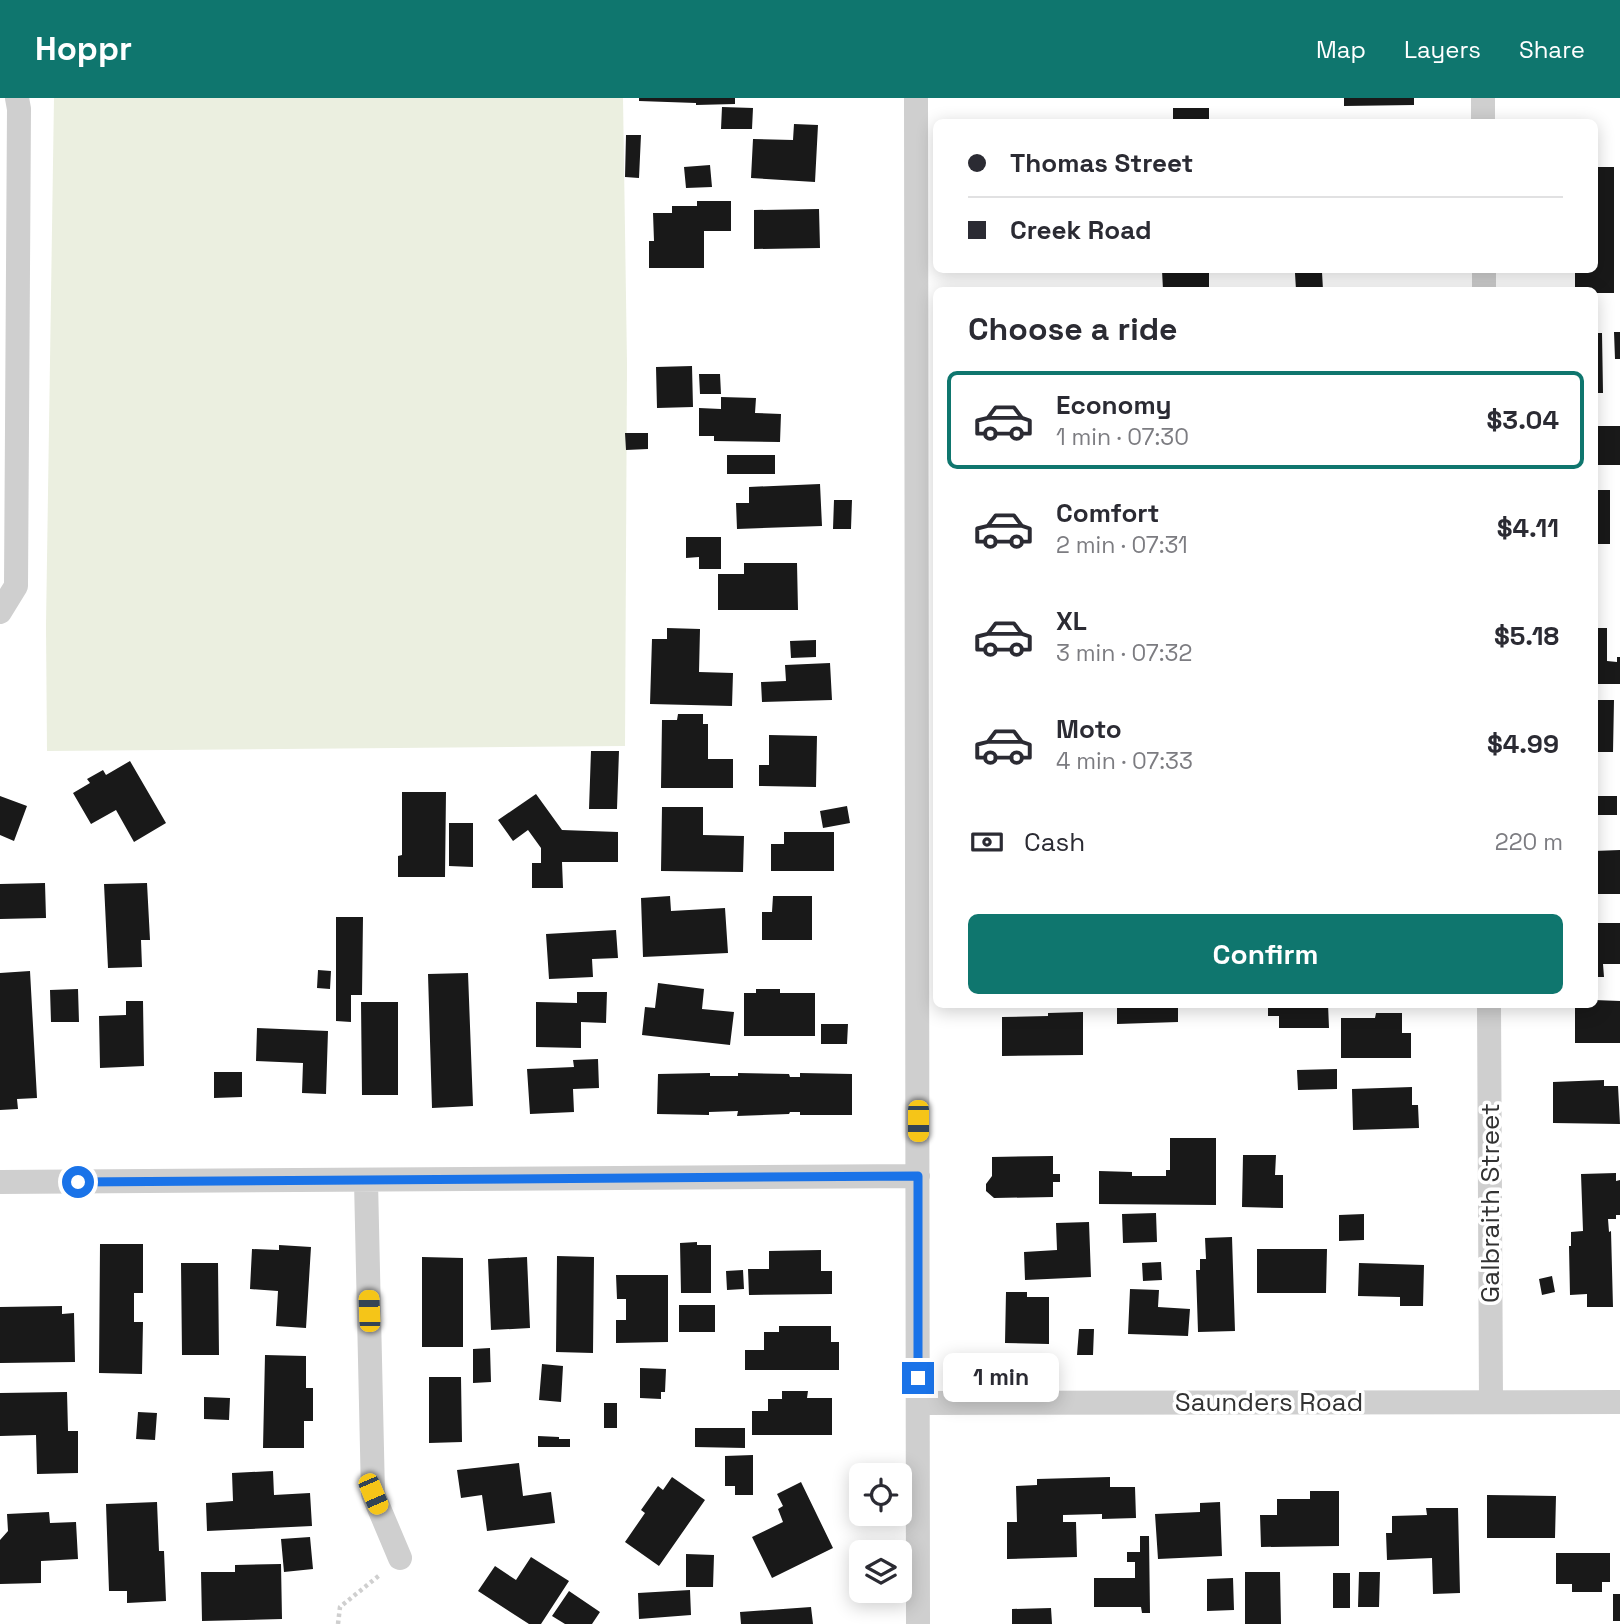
<!DOCTYPE html>
<html lang="en">
<head>
<meta charset="utf-8">
<style>
	body { margin:0; font-family:"Space Grotesk",sans-serif; background:#f2f2f3; color:#2b2b33; height:100vh; display:flex; flex-direction:column; font-size:26px; white-space:nowrap }
	* { box-sizing:border-box; margin:0 }
	p { font-size:23px; color:#7c7c81 }
	.icon { flex:none; width:38px; height:38px; fill:none; stroke:currentColor; stroke-width:2; stroke-linecap:round; stroke-linejoin:round }
	.map { position:relative; flex:1; overflow:hidden }
	.drawer { position:absolute; left:933px; top:189px; width:665px; height:721px; display:flex; flex-direction:column; background:#fff; border-radius:10px; box-shadow:0 4px 18px #0003 }
	.drawer>* { flex:none }
	.guide { position:absolute; left:933px; top:21px; width:665px; height:154px; border-radius:10px; box-shadow:0 4px 18px #0003; display:grid; align-content:center; height:154px; padding:0 35px; background:#fff }
	.controls { position:absolute; left:849px; top:1365px; display:grid; gap:14px }
	.controls a { display:grid; place-items:center; width:63px; height:63px; border-radius:10px; background:#fff; box-shadow:0 4px 18px #0003; font-size:35px }
	.end { position:absolute; width:32px; height:32px; margin:-16px; border:9px solid #1a73e8; background:#fff; box-shadow:0 0 0 4px #fff }
	.from { border-radius:50% }
	.bubble { position:absolute; height:49px; border-radius:10px; background:#fff; box-shadow:0 4px 18px #0003; font-size:23px; font-weight:700; line-height:49px; text-align:center }
	.car { position:absolute; width:21px; height:42px; margin:-21px -10px; border-radius:9px; box-shadow:0 0 5px 2px #0007; background:linear-gradient(#f5c518 24%,#345 0 40%,#f5c518 0 76%,#345 0 86%,#f5c518 0) }
	.guide b { display:flex; align-items:center; gap:24px; height:66px; font-size:26px }
	.guide b+b { border-top:2px solid #e1e1e2 }
	.guide i { width:18px; height:18px; background:#2b2b33 }
	ul { padding:0; list-style:none }
	li { display:flex; align-items:center; gap:21px; height:98px; margin:0 14px 10px; padding:0 21px; border:4px solid transparent; border-radius:10px }
	li div { flex:1 }
	li b { display:block; font-size:26px }
	li em { font-style:normal; font-weight:700 }
	li.current { border-color:#0f766e }
	li>.icon { width:63px; height:63px; stroke-width:1.5 }
	h2 { padding:0 35px; font-size:32px; line-height:84px }
	.pay { display:flex; align-items:center; gap:18px; height:77px; padding:0 35px; font-size:26px }
	.pay p { margin-inline-start:auto }
	.cta { display:flex; gap:14px; margin-top:auto; padding:14px 35px }
	.cta a { flex:1; height:80px; border-radius:10px; background:#0f766e; color:#fff; font-size:28px; font-weight:700; line-height:80px; text-align:center }
	header { display:flex; align-items:center; gap:42px; box-sizing:border-box; height:98px; padding:0 35px; background:#0f766e; color:#fff }
	header strong { font-size:33px }
	nav { display:flex; gap:38px; margin-inline-start:auto; font-size:24px }
	.map>svg:first-child { display:block }
	.green { fill:#ebefe0 }
	.building { fill:#191919 }
	.lines { fill:none; stroke-linecap:round; stroke-linejoin:round }
	.path { stroke:#cfcfcf; stroke-width:4.5; stroke-dasharray:3.5 3.5; stroke-linecap:butt }
	.minor { stroke:#cfcfcf; stroke-width:24 }
	.route { stroke:#1a73e8; stroke-width:9 }
	.labels { text-anchor:middle; stroke-width:7; stroke-linejoin:round; paint-order:stroke }
	.street-label { font-size:26px; fill:#323232; stroke:#fff }
</style>
</head>
<body>
<header>
<strong>Hoppr</strong>
<nav><a>Map</a><a>Layers</a><a>Share</a></nav>
</header>
<div class="map">
<svg width="1620" height="1526" viewBox="0 0 1620 1526">
	<rect width="100%" height="100%" fill="#fff"/>
	<path class="green" d="M 54,0 L 623,0 L 627,266 L 625,648 L 47,653 L 46,528 Z"/>
	<path class="building" d="M 639,0 L 735,0 L 735,6 L 696,7 L 696,5 L 639,3 Z
		M 1344,0 L 1414,0 L 1414,7 L 1344,8 Z
		M 722,9 L 753,10 L 752,31 L 721,31 Z
		M 1173,10 L 1209,10 L 1209,24 L 1173,24 Z
		M 794,26 L 818,27 L 815,84 L 751,80 L 753,41 L 793,42 Z
		M 626,37 L 641,37 L 639,80 L 625,79 Z
		M 710,67 L 712,89 L 686,90 L 684,69 Z
		M 1594,69 L 1614,69 L 1614,195 L 1594,195 L 1594,192 L 1575,192 L 1575,172 L 1594,172 Z
		M 697,103 L 731,103 L 731,133 L 704,133 L 704,170 L 649,170 L 649,143 L 654,143 L 653,115 L 672,115 L 672,108 L 697,108 Z
		M 819,111 L 820,150 L 754,151 L 754,112 Z
		M 1162,172 L 1209,172 L 1209,190 L 1163,192 Z
		M 1322,174 L 1323,192 L 1296,192 L 1295,175 Z
		M 1614,234 L 1620,234 L 1620,261 L 1615,261 Z
		M 1594,235 L 1602,235 L 1603,295 L 1594,295 Z
		M 692,268 L 693,309 L 657,310 L 656,269 Z
		M 699,276 L 720,276 L 721,296 L 700,296 Z
		M 721,299 L 756,300 L 755,315 L 781,316 L 780,344 L 714,343 L 714,338 L 699,338 L 699,310 L 721,311 Z
		M 1596,328 L 1620,328 L 1620,367 L 1596,367 Z
		M 625,335 L 648,335 L 648,351 L 626,352 Z
		M 727,357 L 775,357 L 775,376 L 727,376 Z
		M 820,386 L 822,428 L 737,431 L 736,405 L 749,405 L 749,389 Z
		M 1594,392 L 1610,392 L 1610,446 L 1594,446 Z
		M 834,402 L 852,402 L 851,431 L 833,431 Z
		M 686,439 L 721,439 L 721,471 L 699,471 L 699,459 L 686,460 Z
		M 744,465 L 797,465 L 798,512 L 718,512 L 718,476 L 744,476 Z
		M 667,530 L 700,531 L 699,574 L 733,575 L 732,608 L 650,606 L 652,541 L 667,541 Z
		M 1594,530 L 1607,530 L 1607,563 L 1617,564 L 1617,559 L 1620,559 L 1620,586 L 1594,586 Z
		M 816,542 L 816,559 L 791,560 L 790,543 Z
		M 830,565 L 832,602 L 762,604 L 761,584 L 786,583 L 785,567 Z
		M 1594,602 L 1614,602 L 1613,654 L 1594,654 Z
		M 678,616 L 703,616 L 703,626 L 708,626 L 708,661 L 733,661 L 733,690 L 661,690 L 662,622 L 677,622 Z
		M 769,637 L 817,638 L 816,689 L 759,688 L 759,667 L 769,667 Z
		M 591,653 L 619,653 L 617,711 L 589,711 Z
		M 130,663 L 166,725 L 134,744 L 116,712 L 91,726 L 73,695 L 90,685 L 87,681 L 103,672 L 106,677 Z
		M 402,694 L 446,694 L 445,779 L 398,779 L 398,758 L 402,757 Z
		M 536,696 L 562,732 L 618,734 L 618,764 L 562,764 L 563,790 L 532,790 L 532,765 L 541,765 L 541,750 L 528,732 L 513,743 L 498,722 Z
		M 0,698 L 27,708 L 14,743 L 0,737 Z
		M 1594,698 L 1617,698 L 1617,717 L 1594,717 Z
		M 847,708 L 850,725 L 823,730 L 820,713 Z
		M 662,709 L 703,709 L 703,737 L 744,738 L 743,774 L 661,773 Z
		M 449,725 L 473,725 L 473,769 L 449,768 Z
		M 784,734 L 834,734 L 834,773 L 771,773 L 771,746 L 784,746 Z
		M 1620,752 L 1620,796 L 1594,796 L 1594,753 Z
		M 45,785 L 46,820 L 0,821 L 0,786 Z
		M 147,785 L 150,842 L 141,842 L 142,869 L 108,870 L 104,786 Z
		M 670,798 L 671,813 L 725,810 L 728,855 L 643,859 L 641,800 Z
		M 773,798 L 812,798 L 812,842 L 762,842 L 762,814 L 772,814 Z
		M 336,819 L 363,819 L 362,897 L 351,897 L 351,924 L 336,923 Z
		M 1594,825 L 1620,825 L 1620,866 L 1603,866 L 1604,879 L 1594,879 Z
		M 616,832 L 618,860 L 592,861 L 593,879 L 549,881 L 546,836 Z
		M 318,872 L 331,873 L 330,891 L 317,890 Z
		M 30,873 L 37,1000 L 17,1001 L 18,1011 L 0,1012 L 0,875 Z
		M 468,875 L 473,1008 L 432,1010 L 428,876 Z
		M 658,885 L 704,891 L 702,911 L 734,914 L 730,947 L 642,937 L 645,909 L 655,910 Z
		M 78,891 L 79,924 L 51,924 L 50,892 Z
		M 756,891 L 780,891 L 780,895 L 815,895 L 815,938 L 744,938 L 744,895 L 756,895 Z
		M 577,894 L 607,894 L 606,925 L 581,924 L 581,950 L 536,949 L 536,904 L 577,905 Z
		M 1594,902 L 1620,903 L 1620,945 L 1575,945 L 1575,906 L 1594,906 Z
		M 126,903 L 143,903 L 144,968 L 100,970 L 99,918 L 126,917 Z
		M 361,904 L 398,904 L 398,997 L 362,997 Z
		M 1117,906 L 1178,906 L 1178,924 L 1117,926 Z
		M 1268,906 L 1328,906 L 1329,930 L 1279,930 L 1279,918 L 1268,918 Z
		M 1083,914 L 1083,957 L 1002,958 L 1002,919 L 1048,918 L 1048,915 Z
		M 1376,915 L 1402,915 L 1402,935 L 1411,935 L 1411,960 L 1341,960 L 1341,920 L 1375,920 Z
		M 821,926 L 848,926 L 847,946 L 821,946 Z
		M 257,930 L 328,933 L 326,996 L 302,995 L 303,965 L 256,963 Z
		M 598,961 L 599,990 L 573,991 L 574,1014 L 530,1016 L 527,971 L 574,969 L 573,962 Z
		M 1337,971 L 1337,991 L 1298,992 L 1297,972 Z
		M 214,974 L 242,974 L 242,999 L 214,1000 Z
		M 710,975 L 710,978 L 738,978 L 738,975 L 789,976 L 790,979 L 800,979 L 800,975 L 852,976 L 852,1017 L 800,1017 L 800,1014 L 790,1014 L 789,1016 L 737,1018 L 738,1013 L 709,1014 L 709,1017 L 657,1016 L 658,976 Z
		M 1604,982 L 1604,988 L 1618,988 L 1620,1026 L 1553,1025 L 1553,984 Z
		M 1412,989 L 1412,1007 L 1418,1007 L 1419,1030 L 1353,1032 L 1352,991 Z
		M 1170,1040 L 1216,1040 L 1216,1107 L 1099,1106 L 1099,1073 L 1132,1074 L 1132,1078 L 1166,1078 L 1166,1072 L 1170,1072 Z
		M 1243,1057 L 1276,1057 L 1275,1077 L 1283,1077 L 1283,1110 L 1242,1109 Z
		M 1053,1058 L 1053,1076 L 1060,1076 L 1060,1084 L 1053,1084 L 1053,1099 L 994,1100 L 986,1093 L 986,1086 L 992,1078 L 992,1059 Z
		M 1616,1075 L 1616,1083 L 1620,1082 L 1620,1117 L 1616,1117 L 1616,1121 L 1608,1121 L 1609,1134 L 1611,1133 L 1613,1209 L 1587,1209 L 1587,1196 L 1570,1197 L 1569,1148 L 1571,1148 L 1571,1134 L 1583,1133 L 1581,1076 Z
		M 1156,1115 L 1157,1144 L 1123,1145 L 1122,1116 Z
		M 1364,1116 L 1364,1142 L 1339,1143 L 1339,1117 Z
		M 1089,1124 L 1091,1179 L 1025,1182 L 1024,1154 L 1057,1152 L 1056,1125 Z
		M 1232,1139 L 1235,1233 L 1198,1234 L 1196,1172 L 1200,1172 L 1200,1161 L 1206,1161 L 1205,1140 Z
		M 697,1144 L 697,1147 L 711,1147 L 711,1195 L 681,1195 L 680,1145 Z
		M 100,1146 L 143,1146 L 143,1195 L 134,1195 L 134,1224 L 143,1224 L 142,1276 L 99,1275 Z
		M 279,1147 L 311,1149 L 306,1230 L 276,1228 L 278,1193 L 250,1191 L 252,1151 L 279,1152 Z
		M 1257,1151 L 1327,1151 L 1326,1195 L 1257,1195 Z
		M 821,1152 L 821,1173 L 832,1173 L 832,1196 L 749,1197 L 748,1171 L 769,1171 L 769,1153 Z
		M 557,1158 L 594,1159 L 593,1255 L 556,1254 Z
		M 422,1159 L 463,1160 L 463,1249 L 422,1249 Z
		M 527,1159 L 530,1230 L 491,1232 L 488,1161 Z
		M 1161,1164 L 1162,1182 L 1143,1183 L 1142,1165 Z
		M 181,1165 L 218,1165 L 219,1257 L 182,1257 Z
		M 1359,1165 L 1424,1167 L 1423,1208 L 1400,1208 L 1400,1199 L 1358,1198 Z
		M 743,1172 L 744,1191 L 727,1192 L 726,1173 Z
		M 616,1177 L 668,1177 L 668,1244 L 616,1245 L 616,1222 L 626,1222 L 626,1201 L 617,1201 Z
		M 1552,1178 L 1555,1194 L 1542,1197 L 1539,1181 Z
		M 1130,1191 L 1159,1192 L 1158,1209 L 1190,1211 L 1188,1238 L 1128,1236 Z
		M 1006,1194 L 1027,1194 L 1027,1199 L 1049,1199 L 1049,1246 L 1005,1245 Z
		M 679,1207 L 715,1207 L 715,1234 L 679,1234 Z
		M 62,1208 L 62,1216 L 74,1215 L 75,1264 L 0,1265 L 0,1209 Z
		M 779,1228 L 831,1228 L 831,1244 L 839,1244 L 839,1272 L 745,1272 L 745,1252 L 764,1252 L 764,1234 L 779,1234 Z
		M 1079,1231 L 1094,1231 L 1093,1257 L 1077,1257 Z
		M 490,1250 L 491,1284 L 473,1285 L 473,1251 Z
		M 265,1257 L 306,1258 L 306,1290 L 313,1290 L 313,1323 L 304,1323 L 304,1350 L 263,1350 Z
		M 542,1266 L 563,1268 L 561,1304 L 539,1302 Z
		M 640,1270 L 666,1271 L 665,1294 L 661,1294 L 661,1301 L 640,1300 Z
		M 429,1279 L 461,1279 L 462,1344 L 429,1345 Z
		M 782,1293 L 808,1293 L 807,1300 L 832,1300 L 832,1337 L 752,1337 L 752,1313 L 768,1313 L 768,1301 L 782,1301 Z
		M 67,1294 L 68,1333 L 78,1333 L 78,1375 L 37,1376 L 36,1337 L 0,1338 L 0,1295 Z
		M 204,1299 L 230,1300 L 229,1322 L 204,1321 Z
		M 604,1305 L 617,1305 L 617,1330 L 604,1330 Z
		M 138,1314 L 157,1315 L 155,1342 L 136,1341 Z
		M 695,1330 L 745,1330 L 745,1350 L 695,1349 Z
		M 538,1338 L 559,1339 L 559,1341 L 570,1341 L 570,1349 L 538,1349 Z
		M 753,1357 L 753,1397 L 735,1397 L 735,1388 L 725,1388 L 725,1358 Z
		M 519,1365 L 523,1398 L 551,1394 L 555,1425 L 487,1433 L 482,1397 L 461,1400 L 457,1372 Z
		M 273,1373 L 274,1397 L 310,1395 L 312,1428 L 207,1433 L 206,1405 L 233,1403 L 232,1375 Z
		M 672,1379 L 705,1402 L 659,1468 L 625,1444 L 645,1415 L 641,1412 L 658,1388 L 663,1392 Z
		M 1110,1379 L 1110,1389 L 1135,1389 L 1136,1420 L 1102,1421 L 1102,1416 L 1063,1417 L 1063,1424 L 1076,1424 L 1077,1459 L 1007,1461 L 1007,1424 L 1017,1424 L 1016,1388 L 1037,1387 L 1037,1381 Z
		M 801,1384 L 833,1450 L 772,1480 L 752,1439 L 783,1424 L 778,1411 L 783,1408 L 777,1396 Z
		M 1310,1393 L 1339,1393 L 1339,1448 L 1261,1449 L 1260,1417 L 1277,1417 L 1277,1401 L 1310,1401 Z
		M 1487,1397 L 1556,1398 L 1555,1440 L 1487,1440 Z
		M 157,1404 L 159,1453 L 164,1453 L 166,1503 L 127,1505 L 127,1493 L 109,1493 L 106,1406 Z
		M 1220,1404 L 1222,1458 L 1158,1461 L 1155,1416 L 1200,1414 L 1200,1405 Z
		M 1426,1410 L 1458,1410 L 1460,1495 L 1433,1496 L 1432,1460 L 1387,1462 L 1386,1435 L 1392,1435 L 1392,1418 L 1427,1417 Z
		M 49,1414 L 50,1425 L 76,1424 L 78,1461 L 41,1463 L 41,1485 L 0,1486 L 0,1442 L 8,1433 L 7,1416 Z
		M 1140,1438 L 1149,1438 L 1150,1515 L 1142,1515 L 1141,1509 L 1094,1509 L 1094,1480 L 1135,1480 L 1135,1464 L 1127,1464 L 1127,1454 L 1140,1454 Z
		M 310,1439 L 313,1471 L 284,1474 L 281,1441 Z
		M 1556,1455 L 1610,1455 L 1610,1484 L 1602,1484 L 1602,1494 L 1572,1494 L 1572,1486 L 1556,1486 Z
		M 686,1456 L 714,1457 L 713,1489 L 686,1489 Z
		M 531,1459 L 569,1483 L 541,1526 L 529,1526 L 478,1493 L 495,1468 L 516,1482 Z
		M 281,1466 L 282,1521 L 202,1523 L 201,1474 L 235,1474 L 235,1467 Z
		M 1245,1474 L 1280,1474 L 1281,1526 L 1245,1526 Z
		M 1359,1474 L 1380,1474 L 1379,1509 L 1358,1509 Z
		M 1333,1475 L 1350,1475 L 1350,1510 L 1333,1510 Z
		M 1233,1480 L 1234,1512 L 1207,1513 L 1207,1481 Z
		M 690,1492 L 691,1517 L 639,1521 L 638,1495 Z
		M 569,1493 L 600,1514 L 592,1526 L 565,1526 L 552,1518 Z
		M 1613,1496 L 1620,1496 L 1620,1523 L 1613,1523 Z
		M 811,1509 L 813,1526 L 741,1526 L 740,1514 Z
		M 1051,1510 L 1052,1526 L 1012,1526 L 1012,1511 Z"/>
	<g class="lines">
		<path class="path" d="M 338,1526 L 340,1509 L 381,1476"/>
		<path class="minor" d="M 916,0 L 918,1526
			M 1483,0 L 1483,24
			M 1484,172 L 1484,192
			M 0,514 L 16,488 L 19,11 L 17,0
			M 1489,906 L 1491,1304
			M 366,1083 L 373,1396 L 400,1460
			M 0,1084 L 918,1078
			M 918,1305 L 1620,1304"/>
	</g>
	<g class="lines">
		<path class="route" d="M 78,1084 L 918,1078 L 918,1280"/>
	</g>
	<g class="labels">
		<g class="street-label">
			<text transform="translate(1490 1105) rotate(-90)" y="9">Galbraith Street</text>
			<text x="1269" y="1313">Saunders Road</text>
		</g>
	</g>
</svg>
<div class="controls">
<a><svg class="icon" aria-label="locate" viewBox="0 0 24 24"><circle cx="12" cy="12" r="6"/><path d="M12 2v4M12 18v4M2 12h4M18 12h4"/></svg></a>
<a><svg class="icon" aria-label="layers" viewBox="0 0 24 24"><path d="M12 4l9 5-9 5-9-5zM3 14l9 5 9-5"/></svg></a>
</div>
<i class="end from" style="left:78px;top:1084px"></i>
<i class="end" style="left:918px;top:1280px"></i>
<div class="bubble" style="left:943px;top:1255px;width:116px">1 min</div>
<i class="car" style="left:918px;top:1023px;rotate:180deg"></i>
<i class="car" style="left:369px;top:1213px;rotate:358deg"></i>
<i class="car" style="left:373px;top:1396px;rotate:157deg"></i>
<div class="guide">
<b><i class="from"></i>Thomas Street</b>
<b><i></i>Creek Road</b>
</div>
<section class="drawer">
<h2>Choose a ride</h2>
<ul>
<li class="current"><svg class="icon" aria-label="car" viewBox="0 0 24 24"><path d="M5 17H2v-5l4-1 3-4h7l3 4 3 1v5h-3M9 17h6M6 11h13"/><circle cx="7" cy="17" r="2"/><circle cx="17" cy="17" r="2"/></svg><div><b>Economy</b><p>1 min · 07:30</p></div><em>$3.04</em></li>
<li><svg class="icon" aria-label="car" viewBox="0 0 24 24"><path d="M5 17H2v-5l4-1 3-4h7l3 4 3 1v5h-3M9 17h6M6 11h13"/><circle cx="7" cy="17" r="2"/><circle cx="17" cy="17" r="2"/></svg><div><b>Comfort</b><p>2 min · 07:31</p></div><em>$4.11</em></li>
<li><svg class="icon" aria-label="car" viewBox="0 0 24 24"><path d="M5 17H2v-5l4-1 3-4h7l3 4 3 1v5h-3M9 17h6M6 11h13"/><circle cx="7" cy="17" r="2"/><circle cx="17" cy="17" r="2"/></svg><div><b>XL</b><p>3 min · 07:32</p></div><em>$5.18</em></li>
<li><svg class="icon" aria-label="car" viewBox="0 0 24 24"><path d="M5 17H2v-5l4-1 3-4h7l3 4 3 1v5h-3M9 17h6M6 11h13"/><circle cx="7" cy="17" r="2"/><circle cx="17" cy="17" r="2"/></svg><div><b>Moto</b><p>4 min · 07:33</p></div><em>$4.99</em></li>
</ul>
<div class="pay"><svg class="icon" aria-label="cash" viewBox="0 0 24 24"><path d="M3 7h18v10H3z"/><circle cx="12" cy="12" r="2"/></svg>Cash<p>220 m</p></div>
<div class="cta"><a>Confirm</a></div>
</section>
</div>
</body>
</html>
